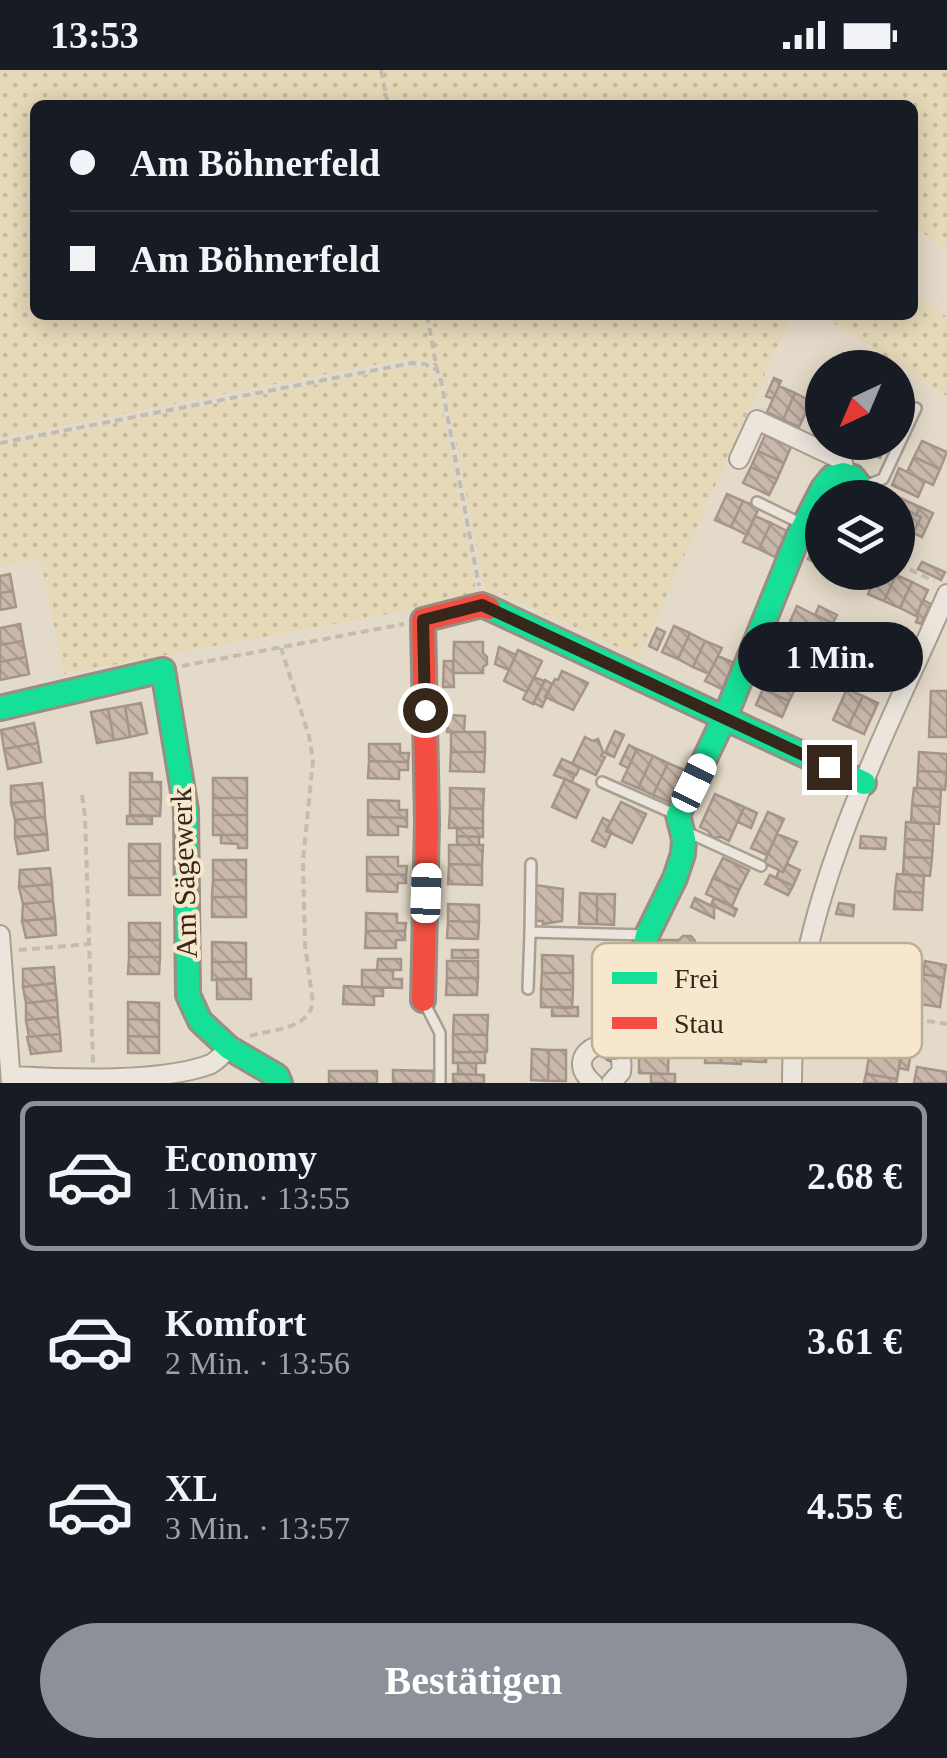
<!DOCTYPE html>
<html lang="de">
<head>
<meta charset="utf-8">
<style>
	body { margin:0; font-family:"Times New Roman",serif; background:#242831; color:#f1f3f6; height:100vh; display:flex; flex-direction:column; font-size:38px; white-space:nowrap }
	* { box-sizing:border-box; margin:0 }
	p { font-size:32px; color:#9ea1a6 }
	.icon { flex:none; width:55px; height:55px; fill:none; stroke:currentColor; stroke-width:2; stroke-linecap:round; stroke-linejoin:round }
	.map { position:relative; height:1013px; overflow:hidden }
	.details { display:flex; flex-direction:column; background:#171b24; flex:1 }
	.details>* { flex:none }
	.guide { position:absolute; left:30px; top:30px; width:888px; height:220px; border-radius:15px; box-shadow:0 5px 25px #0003; display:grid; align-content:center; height:220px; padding:0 40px; background:#171b24 }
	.needle { width:65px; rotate:224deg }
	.fabs { position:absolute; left:805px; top:280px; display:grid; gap:20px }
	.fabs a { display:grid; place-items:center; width:110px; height:110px; border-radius:50%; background:#171b24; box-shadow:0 5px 25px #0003; font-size:50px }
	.end { position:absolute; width:45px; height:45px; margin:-22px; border:12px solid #37271b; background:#fff; box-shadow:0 0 0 5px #fff }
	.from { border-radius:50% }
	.bubble { position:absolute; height:70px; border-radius:35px; background:#171b24; box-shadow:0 5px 25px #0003; font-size:32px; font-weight:600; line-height:70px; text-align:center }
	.car { position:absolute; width:30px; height:60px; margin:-30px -15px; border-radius:12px; box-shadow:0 0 8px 2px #0007; background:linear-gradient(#fff 24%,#345 0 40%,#fff 0 76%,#345 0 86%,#fff 0) }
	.guide b { display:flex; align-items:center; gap:35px; height:95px; font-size:38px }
	.guide b+b { border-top:2px solid #363941 }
	.guide i { width:25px; height:25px; background:#f1f3f6 }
	ul { padding:18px 0 0; list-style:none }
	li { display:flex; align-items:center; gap:30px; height:150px; margin:0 20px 15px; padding:0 20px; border:5px solid transparent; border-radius:15px }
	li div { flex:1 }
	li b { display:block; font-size:38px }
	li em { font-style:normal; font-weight:600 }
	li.current { border-color:#8c9099 }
	li>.icon { width:90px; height:90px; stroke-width:1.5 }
	.action { display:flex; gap:20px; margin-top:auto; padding:20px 40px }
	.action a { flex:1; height:115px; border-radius:60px; background:#8c9099; color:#fff; font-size:40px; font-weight:600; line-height:115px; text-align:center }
	.status { display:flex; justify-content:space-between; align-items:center; height:70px; padding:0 50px; background:#171b24; direction:ltr }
	.status svg { height:28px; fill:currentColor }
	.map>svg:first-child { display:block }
	.farmland { fill:url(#farmland-dots) }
	.building { fill:url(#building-back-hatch); stroke:#a49589; stroke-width:2.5 }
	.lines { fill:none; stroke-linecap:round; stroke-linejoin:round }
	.lane-casing { stroke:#a89f93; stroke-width:14 }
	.street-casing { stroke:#a89f93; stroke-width:22 }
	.fast-casing { stroke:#988e83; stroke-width:28 }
	.jam-casing { stroke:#988e83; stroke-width:28 }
	.path { stroke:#c3bcb2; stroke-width:4; stroke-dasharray:8 5; stroke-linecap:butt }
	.lane { stroke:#ebe5db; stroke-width:9 }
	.street { stroke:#ebe5db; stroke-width:18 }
	.fast { stroke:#16e098; stroke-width:22 }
	.jam { stroke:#f24e42; stroke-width:22 }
	.route { stroke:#37271b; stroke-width:12 }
	.labels { text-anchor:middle; stroke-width:8; stroke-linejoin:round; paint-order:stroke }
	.street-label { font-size:30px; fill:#37271b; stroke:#f7e8cd }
	.key { fill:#f7e8cd; stroke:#bdae98; stroke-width:2.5 }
	.key-label { font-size:28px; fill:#37271b }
</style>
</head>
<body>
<div class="status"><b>13:53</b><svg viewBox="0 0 49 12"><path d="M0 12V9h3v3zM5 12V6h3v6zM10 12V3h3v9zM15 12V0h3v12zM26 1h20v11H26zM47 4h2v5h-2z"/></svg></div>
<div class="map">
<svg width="947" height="1013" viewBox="0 0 947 1013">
	<defs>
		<pattern id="farmland-dots" width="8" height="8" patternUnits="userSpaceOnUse" patternTransform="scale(2.5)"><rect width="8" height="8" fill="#e5d9b8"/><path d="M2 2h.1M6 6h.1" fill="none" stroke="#c5ba9e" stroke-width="1.8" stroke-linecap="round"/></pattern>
		<pattern id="building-back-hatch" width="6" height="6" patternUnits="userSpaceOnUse" patternTransform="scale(2.5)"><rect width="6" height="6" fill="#c8b7aa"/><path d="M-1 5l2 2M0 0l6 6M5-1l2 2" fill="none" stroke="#ac9d92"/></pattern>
	</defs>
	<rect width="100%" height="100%" fill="#e4dac9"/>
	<path class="farmland" d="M 0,0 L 947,0 L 947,180 L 913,156 L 912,35 L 35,35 L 35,245 L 791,245 L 639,587 L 500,523 L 491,524 L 485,518 L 441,299 L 427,291 L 398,290 L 0,368 Z
		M 913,223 L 947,247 L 947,326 L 821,245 L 912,245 Z
		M 421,296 L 432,300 L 438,313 L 475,514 L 473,528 L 64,604 L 40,488 L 0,496 L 0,375 L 391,300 Z"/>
	<path class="building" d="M 774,308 L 781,311 L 773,329 L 766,326 Z
		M 779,316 L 795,323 L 783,350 L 767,342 Z
		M 795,323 L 811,331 L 799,357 L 783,350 Z
		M 813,326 L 821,329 L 812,347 L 805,344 Z
		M 765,365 L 791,377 L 784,393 L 758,381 Z
		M 922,371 L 947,382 L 940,399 L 914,387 Z
		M 867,372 L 887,372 L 880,388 L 863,381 Z
		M 758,381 L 784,393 L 777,409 L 751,397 Z
		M 914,387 L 940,399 L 933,415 L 907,402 Z
		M 751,397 L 777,409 L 769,425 L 743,413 Z
		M 899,398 L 925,411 L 918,427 L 892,415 Z
		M 727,424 L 743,431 L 731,457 L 715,450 Z
		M 900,428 L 920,437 L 916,445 L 898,436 Z
		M 743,431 L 759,438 L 747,465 L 731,457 Z
		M 898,436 L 921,447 L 913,463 L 898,455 Z
		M 920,437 L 933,443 L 922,467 L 913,463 L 921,447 L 916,445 Z
		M 755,446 L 771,453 L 759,479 L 743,472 Z
		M 771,453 L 787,461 L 775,487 L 759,479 Z
		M 898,455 L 913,463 L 906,479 L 898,475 Z
		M 820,463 L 822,465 L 822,496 L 808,489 Z
		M 922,492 L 945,502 L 941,510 L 918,499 Z
		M 878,502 L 896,505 L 884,531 L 868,524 Z
		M 10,504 L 13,521 L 0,523 L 0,506 Z
		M 896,505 L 912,512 L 900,538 L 884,531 Z
		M 912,512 L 928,520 L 916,546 L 900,538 Z
		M 13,521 L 16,537 L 0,540 L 0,523 Z
		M 923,530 L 931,534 L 921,554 L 916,552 L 918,547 L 916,546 Z
		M 797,536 L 827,551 L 819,568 L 789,554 Z
		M 819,536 L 837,545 L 833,553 L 815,545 Z
		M 20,554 L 23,571 L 0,575 L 0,558 Z
		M 789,554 L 819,568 L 812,584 L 781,570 Z
		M 674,556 L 690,563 L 678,589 L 662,582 Z
		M 657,558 L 665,562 L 657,580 L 649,576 Z
		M 690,563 L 705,571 L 693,597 L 678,589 Z
		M 23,571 L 26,587 L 0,592 L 0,575 Z
		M 705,571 L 722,578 L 709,604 L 693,597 Z
		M 454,572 L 483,572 L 483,583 L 487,587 L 487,594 L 483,597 L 483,603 L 453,603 Z
		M 789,573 L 812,584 L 808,592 L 785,582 Z
		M 499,577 L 516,585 L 509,600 L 495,594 Z
		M 518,580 L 542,591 L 527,622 L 504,611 Z
		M 774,585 L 800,598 L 793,614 L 766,602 Z
		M 718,586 L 734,593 L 722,619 L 705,611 Z
		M 26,587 L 29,604 L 0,610 L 0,592 Z
		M 444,591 L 453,591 L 454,617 L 443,617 Z
		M 562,601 L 588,613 L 573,640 L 545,627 L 555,609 L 558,610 Z
		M 770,603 L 797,615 L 789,631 L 763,619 Z
		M 534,607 L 544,611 L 533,634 L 523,629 Z
		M 545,610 L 552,614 L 542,637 L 534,633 Z
		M 763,619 L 789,631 L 782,647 L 756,635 Z
		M 847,619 L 863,626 L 848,657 L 833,650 Z
		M 931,621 L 947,621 L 947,667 L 929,667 Z
		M 863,626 L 878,633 L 864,664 L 848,657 Z
		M 141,633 L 147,663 L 130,667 L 125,636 Z
		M 125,636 L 130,667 L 114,670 L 108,639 Z
		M 108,639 L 114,670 L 97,673 L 91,642 Z
		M 448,645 L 465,646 L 464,662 L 447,662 Z
		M 34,653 L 38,673 L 4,679 L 1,660 Z
		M 615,661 L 624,665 L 614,687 L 605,683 Z
		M 451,662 L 485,662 L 485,682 L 451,682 Z
		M 585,667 L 593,671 L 598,669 L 603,682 L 601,686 L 605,687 L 596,705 L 572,694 Z
		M 38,673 L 41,692 L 8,699 L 4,679 Z
		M 369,674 L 400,674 L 400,683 L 409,683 L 408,692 L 369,691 Z
		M 629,675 L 637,679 L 628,698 L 620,694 Z
		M 637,679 L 653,686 L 638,718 L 622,711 Z
		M 451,682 L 485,682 L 484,702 L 450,701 Z
		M 919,682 L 947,684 L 947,702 L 918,701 Z
		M 653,686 L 668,693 L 653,725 L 638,718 Z
		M 562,689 L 580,697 L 576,705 L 558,697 Z
		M 369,691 L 408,692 L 408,700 L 399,700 L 399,709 L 368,708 Z
		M 668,693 L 684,700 L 669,732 L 653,725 Z
		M 558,697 L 575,704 L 572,712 L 554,705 Z
		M 918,701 L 947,702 L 945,720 L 917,718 Z
		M 130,703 L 152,703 L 152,712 L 130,712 Z
		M 213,708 L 247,708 L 247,728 L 213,728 Z
		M 565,709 L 589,720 L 576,748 L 552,737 Z
		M 130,712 L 161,712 L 161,729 L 130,729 Z
		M 42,713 L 44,730 L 11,733 L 11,716 Z
		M 450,718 L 484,719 L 483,739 L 450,738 Z
		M 914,718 L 941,719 L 940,737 L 912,735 Z
		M 715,724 L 744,737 L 729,771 L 721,767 L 713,768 L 708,761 L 700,757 Z
		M 213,728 L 247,728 L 247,745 L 213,745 Z
		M 130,729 L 161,729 L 160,746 L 130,745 Z
		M 44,730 L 45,747 L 15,750 L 11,733 Z
		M 368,730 L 399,731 L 399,740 L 407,740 L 407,748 L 368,747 Z
		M 621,732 L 646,744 L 632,773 L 606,761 Z
		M 912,735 L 940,737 L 939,754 L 911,752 Z
		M 744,737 L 757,743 L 751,758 L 738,752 Z
		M 450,738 L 483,739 L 483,758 L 449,758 Z
		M 768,742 L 784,749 L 767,785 L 751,778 Z
		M 213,745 L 247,745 L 247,765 L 213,765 Z
		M 127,746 L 152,746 L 152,754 L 127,754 Z
		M 45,747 L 47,764 L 15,767 L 15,750 Z
		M 368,747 L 407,748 L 407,757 L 398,756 L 398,765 L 368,765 Z
		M 603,748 L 611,752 L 606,761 L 611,763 L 605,777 L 592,771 Z
		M 906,752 L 934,754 L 933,771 L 905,769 Z
		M 457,758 L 483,758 L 483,767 L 457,766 Z
		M 47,764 L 48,780 L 18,784 L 15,767 Z
		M 777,764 L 797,772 L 783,802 L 764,793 Z
		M 221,765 L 247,765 L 247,778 L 238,778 L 238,774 L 221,773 Z
		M 457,766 L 479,767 L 479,775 L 457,775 Z
		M 861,766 L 886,768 L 885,779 L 860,778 Z
		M 905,769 L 933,771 L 932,788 L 904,787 Z
		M 129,774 L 160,774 L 160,791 L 129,791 Z
		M 449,775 L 483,775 L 482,795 L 449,794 Z
		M 367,787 L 398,787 L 398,796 L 407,796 L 406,805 L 367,804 Z
		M 904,787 L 932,788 L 930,806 L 903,804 Z
		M 723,788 L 749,800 L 739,820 L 713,808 Z
		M 213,790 L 246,790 L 246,810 L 213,810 Z
		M 129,791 L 160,791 L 160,808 L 129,808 Z
		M 449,794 L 482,795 L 482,815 L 448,814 Z
		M 787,794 L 800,800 L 793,816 L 776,808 L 779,800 L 783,802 Z
		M 50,798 L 52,814 L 19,817 L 20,800 Z
		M 367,804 L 406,805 L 406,813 L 398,813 L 397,822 L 367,821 Z
		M 897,804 L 924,806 L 923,823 L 895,821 Z
		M 770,805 L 793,816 L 788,825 L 765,814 Z
		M 129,808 L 160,808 L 160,825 L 129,825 Z
		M 713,808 L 739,820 L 732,836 L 706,824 Z
		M 213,810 L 246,810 L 246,827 L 212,827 Z
		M 52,814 L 53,831 L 23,834 L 19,817 Z
		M 535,815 L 563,819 L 562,851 L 543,854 L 543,851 L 534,851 Z
		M 895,821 L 923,823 L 922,840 L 894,839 Z
		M 580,823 L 597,824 L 597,854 L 579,854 Z
		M 597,824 L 615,824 L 614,855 L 597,854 Z
		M 212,827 L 246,827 L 246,847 L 212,847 Z
		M 695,828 L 714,837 L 714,848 L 691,837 Z
		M 714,828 L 737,839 L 734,846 L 711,835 Z
		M 53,831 L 55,848 L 22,851 L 23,834 Z
		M 839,833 L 854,835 L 853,846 L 836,844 Z
		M 448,834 L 479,835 L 479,852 L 448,851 Z
		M 366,843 L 397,844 L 397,853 L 406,853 L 405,861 L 366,861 Z
		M 55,848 L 56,865 L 26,868 L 22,851 Z
		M 448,851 L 479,852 L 478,869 L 447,868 Z
		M 129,853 L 160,853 L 160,870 L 129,870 Z
		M 366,861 L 405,861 L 405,870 L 396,870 L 396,878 L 365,878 Z
		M 683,866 L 691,866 L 695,871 L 695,878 L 692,880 L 692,904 L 661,904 L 661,870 L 679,870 Z
		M 129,870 L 160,870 L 160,887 L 129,887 Z
		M 212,872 L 246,873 L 246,892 L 212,892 Z
		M 452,880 L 478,880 L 478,888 L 452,888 Z
		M 542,885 L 573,886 L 573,903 L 542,903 Z
		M 129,887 L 160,887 L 159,904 L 128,904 Z
		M 378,889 L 401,889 L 401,900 L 377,900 Z
		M 447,891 L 478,891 L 478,908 L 447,908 Z
		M 925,891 L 946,895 L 944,908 L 923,904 Z
		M 212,892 L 246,892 L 246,909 L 212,910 Z
		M 906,894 L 924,897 L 920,927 L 902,924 Z
		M 54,897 L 55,913 L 23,917 L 23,899 Z
		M 362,900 L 393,900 L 393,909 L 402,909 L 402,918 L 362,917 Z
		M 542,903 L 573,903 L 573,920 L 541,919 Z
		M 923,904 L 944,908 L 940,937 L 919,934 Z
		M 447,908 L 478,908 L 477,925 L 446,925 Z
		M 217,909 L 251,909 L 251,929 L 217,929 Z
		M 55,913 L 57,930 L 26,933 L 23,917 Z
		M 344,916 L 383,918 L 383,926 L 374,926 L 374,935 L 343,934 Z
		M 541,919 L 573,920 L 572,938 L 541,937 Z
		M 57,930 L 58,947 L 26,950 L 26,933 Z
		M 128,932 L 159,933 L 159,950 L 128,949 Z
		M 552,937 L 578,937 L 578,946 L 552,946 Z
		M 454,945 L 488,945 L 487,965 L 453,964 Z
		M 58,947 L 60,964 L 27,967 L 29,967 L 26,950 Z
		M 128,949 L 159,950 L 159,967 L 128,966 Z
		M 722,959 L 742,960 L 741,994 L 721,993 Z
		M 742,960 L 767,961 L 766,992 L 741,991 Z
		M 60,964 L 61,981 L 31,984 L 27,967 Z
		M 453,964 L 487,965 L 487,982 L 453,982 Z
		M 128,966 L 159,967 L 159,983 L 128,983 Z
		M 639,968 L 669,969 L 668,1004 L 639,1003 Z
		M 707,976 L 721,976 L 721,993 L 705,993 Z
		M 532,979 L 549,980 L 548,1011 L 531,1010 Z
		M 549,980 L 566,980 L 566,1011 L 548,1011 Z
		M 901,980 L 911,982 L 908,1000 L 899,998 Z
		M 870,981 L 901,986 L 897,1009 L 866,1004 Z
		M 453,982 L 485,982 L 485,993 L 453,993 Z
		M 458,993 L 476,993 L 476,1005 L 458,1004 Z
		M 917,997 L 947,1002 L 947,1013 L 914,1013 Z
		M 393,1000 L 434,1001 L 433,1013 L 393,1013 Z
		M 329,1001 L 377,1001 L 377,1013 L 329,1013 Z
		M 453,1004 L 484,1005 L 484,1013 L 453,1013 Z
		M 651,1004 L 675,1004 L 675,1013 L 651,1013 Z
		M 866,1004 L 897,1009 L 896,1013 L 864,1013 Z"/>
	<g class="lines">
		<defs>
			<path id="lane" d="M 861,417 L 883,409 L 916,338
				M 757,432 L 800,453
				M 602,712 L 677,745
				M 687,762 L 761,796
				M 530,862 L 531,794
				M 528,919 L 530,862 L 646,865
				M 425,934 L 440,963 L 440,1013"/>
			<path id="street" d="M 739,389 L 757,350 L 842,390 L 846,404
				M 0,865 L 11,1013
				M 628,949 L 768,950
				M 11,1006 C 68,1009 162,1013 211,994 C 218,990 224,983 229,978
				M 593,1013 C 555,980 628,953 621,1002 L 611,1013
				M 792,1013 C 791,842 880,677 947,524"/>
			<path id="fast" d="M 489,538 L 864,713
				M 0,638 L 163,600 L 186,740 L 188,925 L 200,951 L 229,978 L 277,1006 L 280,1013
				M 614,979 L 628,949 L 647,865 L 675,808 L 683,784 L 684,769 L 678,745 L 728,640 L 798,467 L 823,418 L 832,407 L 843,404 L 853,407 L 860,416 L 860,428"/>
			<path id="jam" d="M 423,930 L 427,752 L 423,550 L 482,535 L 489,538"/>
		</defs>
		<use href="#lane" class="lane-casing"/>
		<use href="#street" class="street-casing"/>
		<use href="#fast" class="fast-casing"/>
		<use href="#jam" class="jam-casing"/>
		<path class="path" d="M 381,0 L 388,35
			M 427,245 L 437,300
			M 0,373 L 412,293 L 425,294 L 437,300 L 440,306 L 479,516
			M 898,494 L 934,511
			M 182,596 L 404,554
			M 82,725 L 85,746 L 93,993
			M 19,880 L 89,874
			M 846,887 L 855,888 L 847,938 L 850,939 L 849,951
			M 850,939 L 947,954
			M 250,966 C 273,959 307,960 313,933 L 305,875 L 303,790 L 313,691 L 309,666 L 281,578"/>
		<use href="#lane" class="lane"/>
		<use href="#street" class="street"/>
		<use href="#fast" class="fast"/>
		<use href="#jam" class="jam"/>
	</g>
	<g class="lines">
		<path class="route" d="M 425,640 L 423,550 L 482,535 L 829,697"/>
	</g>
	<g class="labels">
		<g class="street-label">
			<text transform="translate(184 803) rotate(-92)" y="10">Am Sägewerk</text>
		</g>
	</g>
	<rect x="592" y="873" width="330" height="115" rx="15" class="key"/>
	<rect x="612" y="902" width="45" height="12" fill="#16e098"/>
	<rect x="612" y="947" width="45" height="12" fill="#f24e42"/>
	<g class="key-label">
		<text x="674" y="918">Frei</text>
		<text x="674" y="963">Stau</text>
	</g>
</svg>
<div class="fabs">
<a><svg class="needle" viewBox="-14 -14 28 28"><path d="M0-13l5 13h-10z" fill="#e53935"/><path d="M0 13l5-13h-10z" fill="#9ea1a6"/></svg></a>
<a><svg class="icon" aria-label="layers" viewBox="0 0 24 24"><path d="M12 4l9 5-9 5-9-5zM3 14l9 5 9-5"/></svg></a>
</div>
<i class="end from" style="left:425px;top:640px"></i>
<i class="end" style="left:829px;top:697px"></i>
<div class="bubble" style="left:738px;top:552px;width:185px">1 Min.</div>
<i class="car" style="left:694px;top:713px;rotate:26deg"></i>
<i class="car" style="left:426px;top:823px;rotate:2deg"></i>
<div class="guide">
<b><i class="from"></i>Am Böhnerfeld</b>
<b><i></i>Am Böhnerfeld</b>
</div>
</div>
<section class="details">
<ul>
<li class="current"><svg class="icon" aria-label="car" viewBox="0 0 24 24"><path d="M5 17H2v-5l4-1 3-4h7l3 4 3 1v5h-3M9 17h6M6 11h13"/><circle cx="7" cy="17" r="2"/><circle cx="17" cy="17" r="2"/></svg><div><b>Economy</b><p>1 Min. · 13:55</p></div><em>2.68 €</em></li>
<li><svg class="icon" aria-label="car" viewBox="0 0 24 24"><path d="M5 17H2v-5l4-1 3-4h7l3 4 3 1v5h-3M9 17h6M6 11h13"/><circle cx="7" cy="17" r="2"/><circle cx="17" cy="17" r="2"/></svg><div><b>Komfort</b><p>2 Min. · 13:56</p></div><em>3.61 €</em></li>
<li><svg class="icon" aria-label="car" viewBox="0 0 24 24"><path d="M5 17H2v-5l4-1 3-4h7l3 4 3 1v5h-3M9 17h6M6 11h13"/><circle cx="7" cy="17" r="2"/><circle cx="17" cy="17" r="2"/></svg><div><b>XL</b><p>3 Min. · 13:57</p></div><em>4.55 €</em></li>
</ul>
<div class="action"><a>Bestätigen</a></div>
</section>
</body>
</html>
